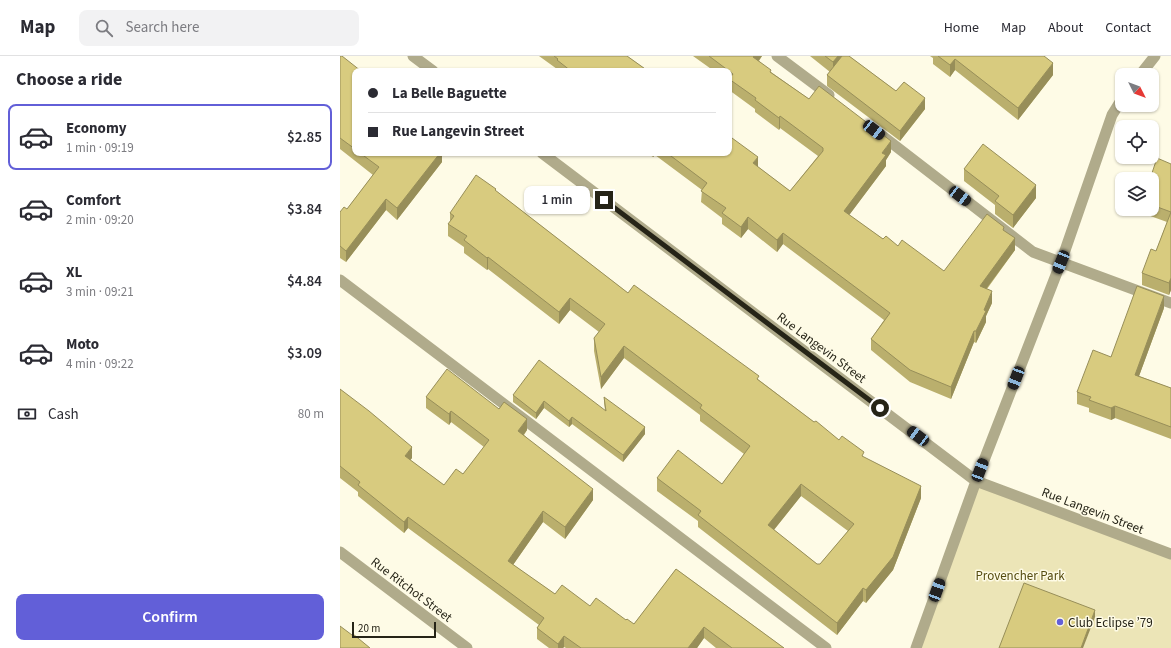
<!DOCTYPE html>
<html lang="en">
<head>
<meta charset="utf-8">
<style>
	body { margin:0; font-family:"Source Sans 3",sans-serif; background:#f2f2f3; color:#2b2b33; height:100vh; display:flex; flex-direction:column; font-size:15px; white-space:nowrap }
	* { box-sizing:border-box; margin:0 }
	p { font-size:13px; color:#7c7c81 }
	.icon { flex:none; width:22px; height:22px; fill:none; stroke:currentColor; stroke-width:2; stroke-linecap:round; stroke-linejoin:round }
	.map { position:relative; flex:1; overflow:hidden }
	.sheet { display:flex; flex-direction:column; background:#fff; width:340px }
	.sheet>* { flex:none }
	.banner { position:absolute; left:12px; top:12px; width:380px; height:88px; border-radius:8px; box-shadow:0 1px 3px #0004; display:grid; align-content:center; height:88px; padding:0 16px; background:#fff }
	.needle { width:26px; rotate:132deg }
	.fabs { position:absolute; left:775px; top:12px; display:grid; gap:8px }
	.fabs a { display:grid; place-items:center; width:44px; height:44px; border-radius:8px; background:#fff; box-shadow:0 1px 3px #0004; font-size:20px }
	.scale { position:absolute; left:12px; bottom:10px; width:84px; box-sizing:border-box; padding-left:4px; border:2px solid #262417; border-top:0; font-size:11px; line-height:14px; white-space:nowrap; color:#262417; -webkit-text-stroke:3px #fefbe6; paint-order:stroke }
	.end { position:absolute; width:18px; height:18px; margin:-9px; border:5px solid #262417; background:#fff; box-shadow:0 0 0 2px #fff }
	.from { border-radius:50% }
	.bubble { position:absolute; height:28px; border-radius:8px; background:#fff; box-shadow:0 1px 3px #0004; font-size:13px; font-weight:600; line-height:28px; text-align:center }
	.car { position:absolute; width:12px; height:24px; margin:-12px -6px; border-radius:5px; box-shadow:0 0 3px 1px #0007; background:linear-gradient(#222 24%,#8ab4d8 0 40%,#222 0 76%,#8ab4d8 0 86%,#222 0) }
	.banner b { display:flex; align-items:center; gap:14px; height:38px; font-size:15px }
	.banner b+b { border-top:1px solid #e1e1e2 }
	.banner i { width:10px; height:10px; background:#2b2b33 }
	ul { padding:0; list-style:none }
	li { display:flex; align-items:center; gap:12px; height:66px; margin:0 8px 6px; padding:0 8px; border:2px solid transparent; border-radius:8px }
	li div { flex:1 }
	li b { display:block; font-size:15px }
	li em { font-style:normal; font-weight:600 }
	li.active { border-color:#625fd8 }
	li>.icon { width:36px; height:36px; stroke-width:1.5 }
	h2 { padding:0 16px; font-size:18px; line-height:48px }
	.pay { display:flex; align-items:center; gap:10px; height:44px; padding:0 16px; font-size:15px }
	.pay p { margin-inline-start:auto }
	.primary-button { display:flex; gap:8px; margin-top:auto; padding:8px 16px }
	.primary-button a { flex:1; height:46px; border-radius:8px; background:#625fd8; color:#fff; font-size:16px; font-weight:600; line-height:46px; text-align:center }
	header { display:flex; align-items:center; gap:24px; box-sizing:border-box; height:56px; padding:0 20px; background:#fff; border-bottom:1px solid #e1e1e2 }
	header strong { font-size:19px }
	nav { display:flex; gap:22px; margin-inline-start:auto; font-size:14px }
	.search { width:280px; height:36px; background:#f2f2f3; display:flex; align-items:center; gap:10px; box-sizing:border-box; padding:0 14px; border-radius:8px; color:#7c7c81; font-size:15px }
	main { display:flex; flex:1; min-height:0 }
	.map>svg:first-child { display:block }
	.green { fill:#ece5b7 }
	.lines { fill:none; stroke-linecap:round; stroke-linejoin:round }
	.service { stroke:#b0ab8b; stroke-width:11 }
	.minor { stroke:#b0ab8b; stroke-width:11 }
	.wall { fill:#baaf6d; fill-rule:evenodd }
	.shaded-wall { fill:#978e59 }
	.building { fill:#d8cb7f; stroke:#978e59; fill-rule:evenodd }
	.route { stroke:#262417; stroke-width:5 }
	.poi-dot { fill:#625fd8; stroke:#fefbe6; stroke-width:1.5 }
	.labels { text-anchor:middle; stroke-width:3; stroke-linejoin:round; paint-order:stroke }
	.street-label { font-size:13px; fill:#262417; stroke:#fefbe6 }
	.park-label { font-size:13px; fill:#554c10; stroke:#fefbe6 }
	.poi-label { font-size:13px; fill:#262417; stroke:#fefbe6; text-anchor:start }
</style>
</head>
<body>
<header>
<strong>Map</strong>
<div class="search"><svg class="icon" aria-label="search" viewBox="0 0 24 24"><circle cx="10" cy="10" r="6"/><path d="M15 15l6 6"/></svg>Search here</div>
<nav><a>Home</a><a>Map</a><a>About</a><a>Contact</a></nav>
</header>
<main>
<section class="sheet">
<h2>Choose a ride</h2>
<ul>
<li class="active"><svg class="icon" aria-label="car" viewBox="0 0 24 24"><path d="M5 17H2v-5l4-1 3-4h7l3 4 3 1v5h-3M9 17h6M6 11h13"/><circle cx="7" cy="17" r="2"/><circle cx="17" cy="17" r="2"/></svg><div><b>Economy</b><p>1 min · 09:19</p></div><em>$2.85</em></li>
<li><svg class="icon" aria-label="car" viewBox="0 0 24 24"><path d="M5 17H2v-5l4-1 3-4h7l3 4 3 1v5h-3M9 17h6M6 11h13"/><circle cx="7" cy="17" r="2"/><circle cx="17" cy="17" r="2"/></svg><div><b>Comfort</b><p>2 min · 09:20</p></div><em>$3.84</em></li>
<li><svg class="icon" aria-label="car" viewBox="0 0 24 24"><path d="M5 17H2v-5l4-1 3-4h7l3 4 3 1v5h-3M9 17h6M6 11h13"/><circle cx="7" cy="17" r="2"/><circle cx="17" cy="17" r="2"/></svg><div><b>XL</b><p>3 min · 09:21</p></div><em>$4.84</em></li>
<li><svg class="icon" aria-label="car" viewBox="0 0 24 24"><path d="M5 17H2v-5l4-1 3-4h7l3 4 3 1v5h-3M9 17h6M6 11h13"/><circle cx="7" cy="17" r="2"/><circle cx="17" cy="17" r="2"/></svg><div><b>Moto</b><p>4 min · 09:22</p></div><em>$3.09</em></li>
</ul>
<div class="pay"><svg class="icon" aria-label="cash" viewBox="0 0 24 24"><path d="M3 7h18v10H3z"/><circle cx="12" cy="12" r="2"/></svg>Cash<p>80 m</p></div>
<div class="primary-button"><a>Confirm</a></div>
</section>
<div class="map">
<svg width="831" height="592" viewBox="0 0 831 592">
	<rect width="100%" height="100%" fill="#fefbe6"/>
	<path class="green" d="M 636,425 L 831,498 L 831,592 L 576,592 Z"/>
	<g class="lines">
		<path class="service" d="M 437,0 L 489,39
			M 540,78 L 693,196 L 831,247
			M 0,224 L 486,592"/>
		<path class="minor" d="M 73,0 L 93,15
			M 800,19 L 815,0
			M 202,97 L 636,425 L 831,498
			M 0,496 L 127,592
			M 576,592 L 636,425 L 721,206 L 772,59 L 782,43"/>
	</g>
	<path class="wall" d="M 0,0 L 15,15 L 15,97 L 102,97 L 102,106 L 57,164 L 46,154 L 6,206 L 0,202 L 0,156 L 7,153 L 33,119 L 0,93 Z
		M 199,0 L 287,0 L 308,15 L 217,15 L 217,13 Z
		M 353,0 L 422,0 L 419,5 L 431,16 L 469,43 L 551,96 L 546,104 L 546,110 L 509,159 L 543,183 L 558,190 L 604,215 L 664,175 L 675,194 L 647,233 L 652,247 L 646,260 L 646,266 L 636,287 L 634,286 L 611,343 L 570,326 L 531,294 L 531,283 L 544,264 L 443,188 L 437,196 L 408,173 L 401,182 L 382,168 L 382,162 L 361,146 L 362,134 L 315,99 L 313,101 L 307,97 L 389,97 L 418,111 L 450,135 L 478,100 L 440,72 L 439,74 L 415,56 L 415,53 L 389,34 L 389,15 L 374,15 Z
		M 470,0 L 509,0 L 556,35 L 585,53 L 560,85 L 487,30 L 487,19 L 490,16 Z
		M 590,0 L 704,0 L 713,19 L 678,64 L 615,14 L 610,21 L 593,8 L 593,2 Z
		M 831,108 L 831,234 L 829,239 L 802,229 L 802,217 L 816,195 L 827,166 L 802,157 L 802,153 L 812,153 L 812,123 Z
		M 624,113 L 696,142 L 673,172 L 655,158 L 655,149 L 624,125 Z
		M 156,135 L 288,237 L 419,324 L 474,366 L 499,384 L 581,442 L 553,514 L 526,547 L 523,545 L 497,579 L 358,471 L 358,465 L 317,435 L 317,422 L 382,428 L 404,398 L 360,365 L 360,359 L 284,302 L 261,333 L 254,295 L 254,282 L 259,276 L 230,254 L 219,268 L 148,213 L 147,214 L 124,197 L 124,191 L 108,180 L 108,168 L 110,166 L 110,157 ZM 461,440 L 508,475 L 480,508 L 477,508 L 434,474 Z
		M 824,252 L 799,320 L 831,332 L 831,383 L 775,362 L 771,364 L 749,356 L 749,352 L 737,348 L 737,336 L 771,301 Z
		M 0,333 L 72,402 L 70,404 L 104,429 L 123,418 L 144,391 L 111,366 L 109,369 L 86,352 L 86,341 L 187,374 L 184,379 L 253,444 L 225,483 L 203,466 L 173,509 L 215,538 L 250,550 L 294,568 L 336,513 L 444,592 L 376,592 L 364,582 L 357,592 L 226,592 L 224,591 L 223,592 L 209,592 L 197,583 L 197,572 L 199,569 L 68,472 L 64,477 L 18,440 L 18,436 L 0,422 Z
		M 173,339 L 265,354 L 264,347 L 264,341 L 305,378 L 283,406 L 232,368 L 229,371 L 204,352 L 196,363 L 173,346 Z"/>
	<path class="shaded-wall" d="M 414,0 L 422,0 L 413,12 L 413,1 Z
		M 498,0 L 506,0 L 493,18 L 493,6 Z
		M 615,3 L 615,14 L 610,21 L 610,9 Z
		M 713,7 L 713,19 L 678,64 L 678,52 Z
		M 585,42 L 585,53 L 560,85 L 560,75 Z
		M 440,60 L 440,72 L 439,74 L 439,62 Z
		M 551,85 L 551,96 L 546,104 L 546,110 L 504,166 L 504,155 L 542,97 Z
		M 100,97 L 102,97 L 102,106 L 57,164 L 57,152 Z
		M 313,97 L 315,97 L 315,99 L 313,101 Z
		M 418,101 L 418,113 L 413,107 Z
		M 696,129 L 696,142 L 673,172 L 673,159 Z
		M 46,143 L 46,154 L 6,206 L 6,195 Z
		M 408,161 L 408,173 L 401,182 L 401,171 Z
		M 443,177 L 443,188 L 437,196 L 437,184 Z
		M 675,182 L 675,194 L 640,241 L 640,230 Z
		M 148,201 L 148,213 L 147,214 L 147,202 Z
		M 831,222 L 831,234 L 829,239 L 829,227 Z
		M 652,235 L 652,247 L 646,260 L 646,266 L 636,287 L 636,275 L 644,254 Z
		M 824,240 L 824,252 L 795,331 L 795,319 Z
		M 230,242 L 230,254 L 219,268 L 219,256 Z
		M 634,275 L 634,286 L 611,343 L 611,331 Z
		M 284,290 L 284,302 L 261,333 L 261,321 Z
		M 204,345 L 204,352 L 196,363 L 196,357 Z
		M 775,350 L 775,362 L 771,364 L 771,352 Z
		M 111,355 L 111,366 L 109,369 L 109,358 Z
		M 232,361 L 232,368 L 229,371 L 229,365 Z
		M 187,363 L 187,374 L 178,386 L 178,375 Z
		M 305,371 L 305,378 L 283,406 L 283,399 Z
		M 72,391 L 72,402 L 65,411 L 65,400 Z
		M 461,428 L 461,440 L 428,481 L 428,469 Z
		M 581,430 L 581,442 L 553,514 L 526,547 L 526,534 Z
		M 253,433 L 253,444 L 225,483 L 225,471 Z
		M 203,455 L 203,466 L 168,516 L 168,505 Z
		M 68,461 L 68,472 L 64,477 L 64,466 Z
		M 523,532 L 523,545 L 497,579 L 497,567 Z
		M 755,554 L 755,561 L 743,592 L 741,592 Z
		M 364,571 L 364,582 L 357,592 L 348,592 Z
		M 224,580 L 224,591 L 223,592 L 218,592 L 218,588 Z"/>
	<path class="building" d="M 0,0 L 2,0 L 21,15 L 15,15 L 15,93 L 0,82 Z
		M 214,0 L 287,0 L 308,15 L 231,15 L 217,4 L 218,3 Z
		M 369,0 L 414,0 L 413,1 L 431,14 L 430,16 L 469,43 L 479,30 L 551,85 L 542,97 L 546,99 L 504,155 L 543,183 L 546,180 L 558,190 L 562,184 L 604,215 L 647,158 L 664,171 L 663,174 L 675,182 L 640,230 L 652,235 L 644,254 L 646,255 L 636,275 L 634,275 L 611,331 L 570,314 L 531,283 L 550,257 L 443,177 L 437,184 L 408,161 L 401,171 L 382,157 L 386,152 L 361,135 L 367,127 L 327,97 L 389,97 L 389,86 L 392,82 L 418,101 L 413,107 L 450,135 L 483,95 L 483,92 L 440,60 L 439,62 L 415,44 L 416,42 L 389,23 L 393,18 Z
		M 485,0 L 498,0 L 493,6 Z
		M 502,0 L 509,0 L 556,35 L 564,26 L 585,42 L 560,75 L 487,19 Z
		M 598,0 L 704,0 L 713,7 L 678,52 L 615,3 L 610,9 Z
		M 643,88 L 696,129 L 673,159 L 655,145 L 659,140 L 624,113 Z
		M 20,97 L 100,97 L 57,152 L 46,143 L 6,195 L 0,190 L 0,156 L 4,151 L 7,153 L 39,111 Z
		M 817,102 L 831,108 L 831,156 L 812,149 L 812,123 L 810,123 Z
		M 136,119 L 156,133 L 155,134 L 288,237 L 294,229 L 419,320 L 417,323 L 474,366 L 476,365 L 499,384 L 502,380 L 524,396 L 522,400 L 581,430 L 553,501 L 526,534 L 523,532 L 497,567 L 358,459 L 361,455 L 317,422 L 338,394 L 382,428 L 410,390 L 360,352 L 362,349 L 284,290 L 261,321 L 254,282 L 265,268 L 230,242 L 219,256 L 148,201 L 147,202 L 124,184 L 127,180 L 108,168 L 114,160 L 110,157 ZM 461,428 L 514,468 L 480,508 L 477,508 L 428,469 Z
		M 831,156 L 831,222 L 829,227 L 802,217 L 811,193 L 816,195 Z
		M 797,230 L 824,240 L 795,319 L 831,332 L 831,371 L 775,350 L 771,352 L 749,344 L 751,341 L 737,336 L 753,294 L 771,301 Z
		M 199,304 L 266,355 L 264,341 L 305,371 L 283,399 L 232,361 L 229,365 L 204,345 L 196,357 L 173,339 Z
		M 107,313 L 159,353 L 164,346 L 187,363 L 178,375 L 253,433 L 225,471 L 203,455 L 168,505 L 215,538 L 222,529 L 250,550 L 256,542 L 286,564 L 287,563 L 294,568 L 336,513 L 444,592 L 392,592 L 364,571 L 348,592 L 241,592 L 224,580 L 218,588 L 197,572 L 204,562 L 68,461 L 64,466 L 18,429 L 20,426 L 0,410 L 0,333 L 29,355 L 72,391 L 65,400 L 104,429 L 116,413 L 123,418 L 149,384 L 111,355 L 109,358 L 86,341 Z
		M 684,527 L 755,554 L 741,592 L 659,592 Z
		M 0,570 L 12,579 L 13,578 L 30,592 L 0,592 Z"/>
	<g class="lines">
		<path class="route" d="M 264,144 L 540,352"/>
	</g>
	<circle class="poi-dot" cx="720" cy="566" r="4"/>
	<g class="labels">
		<g class="street-label">
			<text transform="translate(482 291) rotate(37)" y="5">Rue Langevin Street</text>
			<text transform="translate(753 454) rotate(21)" y="5">Rue Langevin Street</text>
			<text transform="translate(72 533) rotate(37)" y="5">Rue Ritchot Street</text>
		</g>
		<g class="park-label">
			<text x="680" y="524">Provencher Park</text>
		</g>
		<g class="poi-label">
			<text x="728" y="571">Club Eclipse ’79</text>
		</g>
	</g>
</svg>
<div class="fabs">
<a><svg class="needle" viewBox="-14 -14 28 28"><path d="M0-13l5 13h-10z" fill="#e53935"/><path d="M0 13l5-13h-10z" fill="#7c7c81"/></svg></a>
<a><svg class="icon" aria-label="locate" viewBox="0 0 24 24"><circle cx="12" cy="12" r="6"/><path d="M12 2v4M12 18v4M2 12h4M18 12h4"/></svg></a>
<a><svg class="icon" aria-label="layers" viewBox="0 0 24 24"><path d="M12 4l9 5-9 5-9-5zM3 14l9 5 9-5"/></svg></a>
</div>
<div class="scale">20 m</div>
<i class="end from" style="left:540px;top:352px"></i>
<i class="end" style="left:264px;top:144px"></i>
<div class="bubble" style="left:184px;top:130px;width:66px">1 min</div>
<i class="car" style="left:534px;top:74px;rotate:128deg"></i>
<i class="car" style="left:620px;top:140px;rotate:127deg"></i>
<i class="car" style="left:721px;top:206px;rotate:202deg"></i>
<i class="car" style="left:676px;top:322px;rotate:201deg"></i>
<i class="car" style="left:578px;top:380px;rotate:307deg"></i>
<i class="car" style="left:640px;top:414px;rotate:21deg"></i>
<i class="car" style="left:597px;top:534px;rotate:20deg"></i>
<div class="banner">
<b><i class="from"></i>La Belle Baguette</b>
<b><i></i>Rue Langevin Street</b>
</div>
</div>
</main>
</body>
</html>
